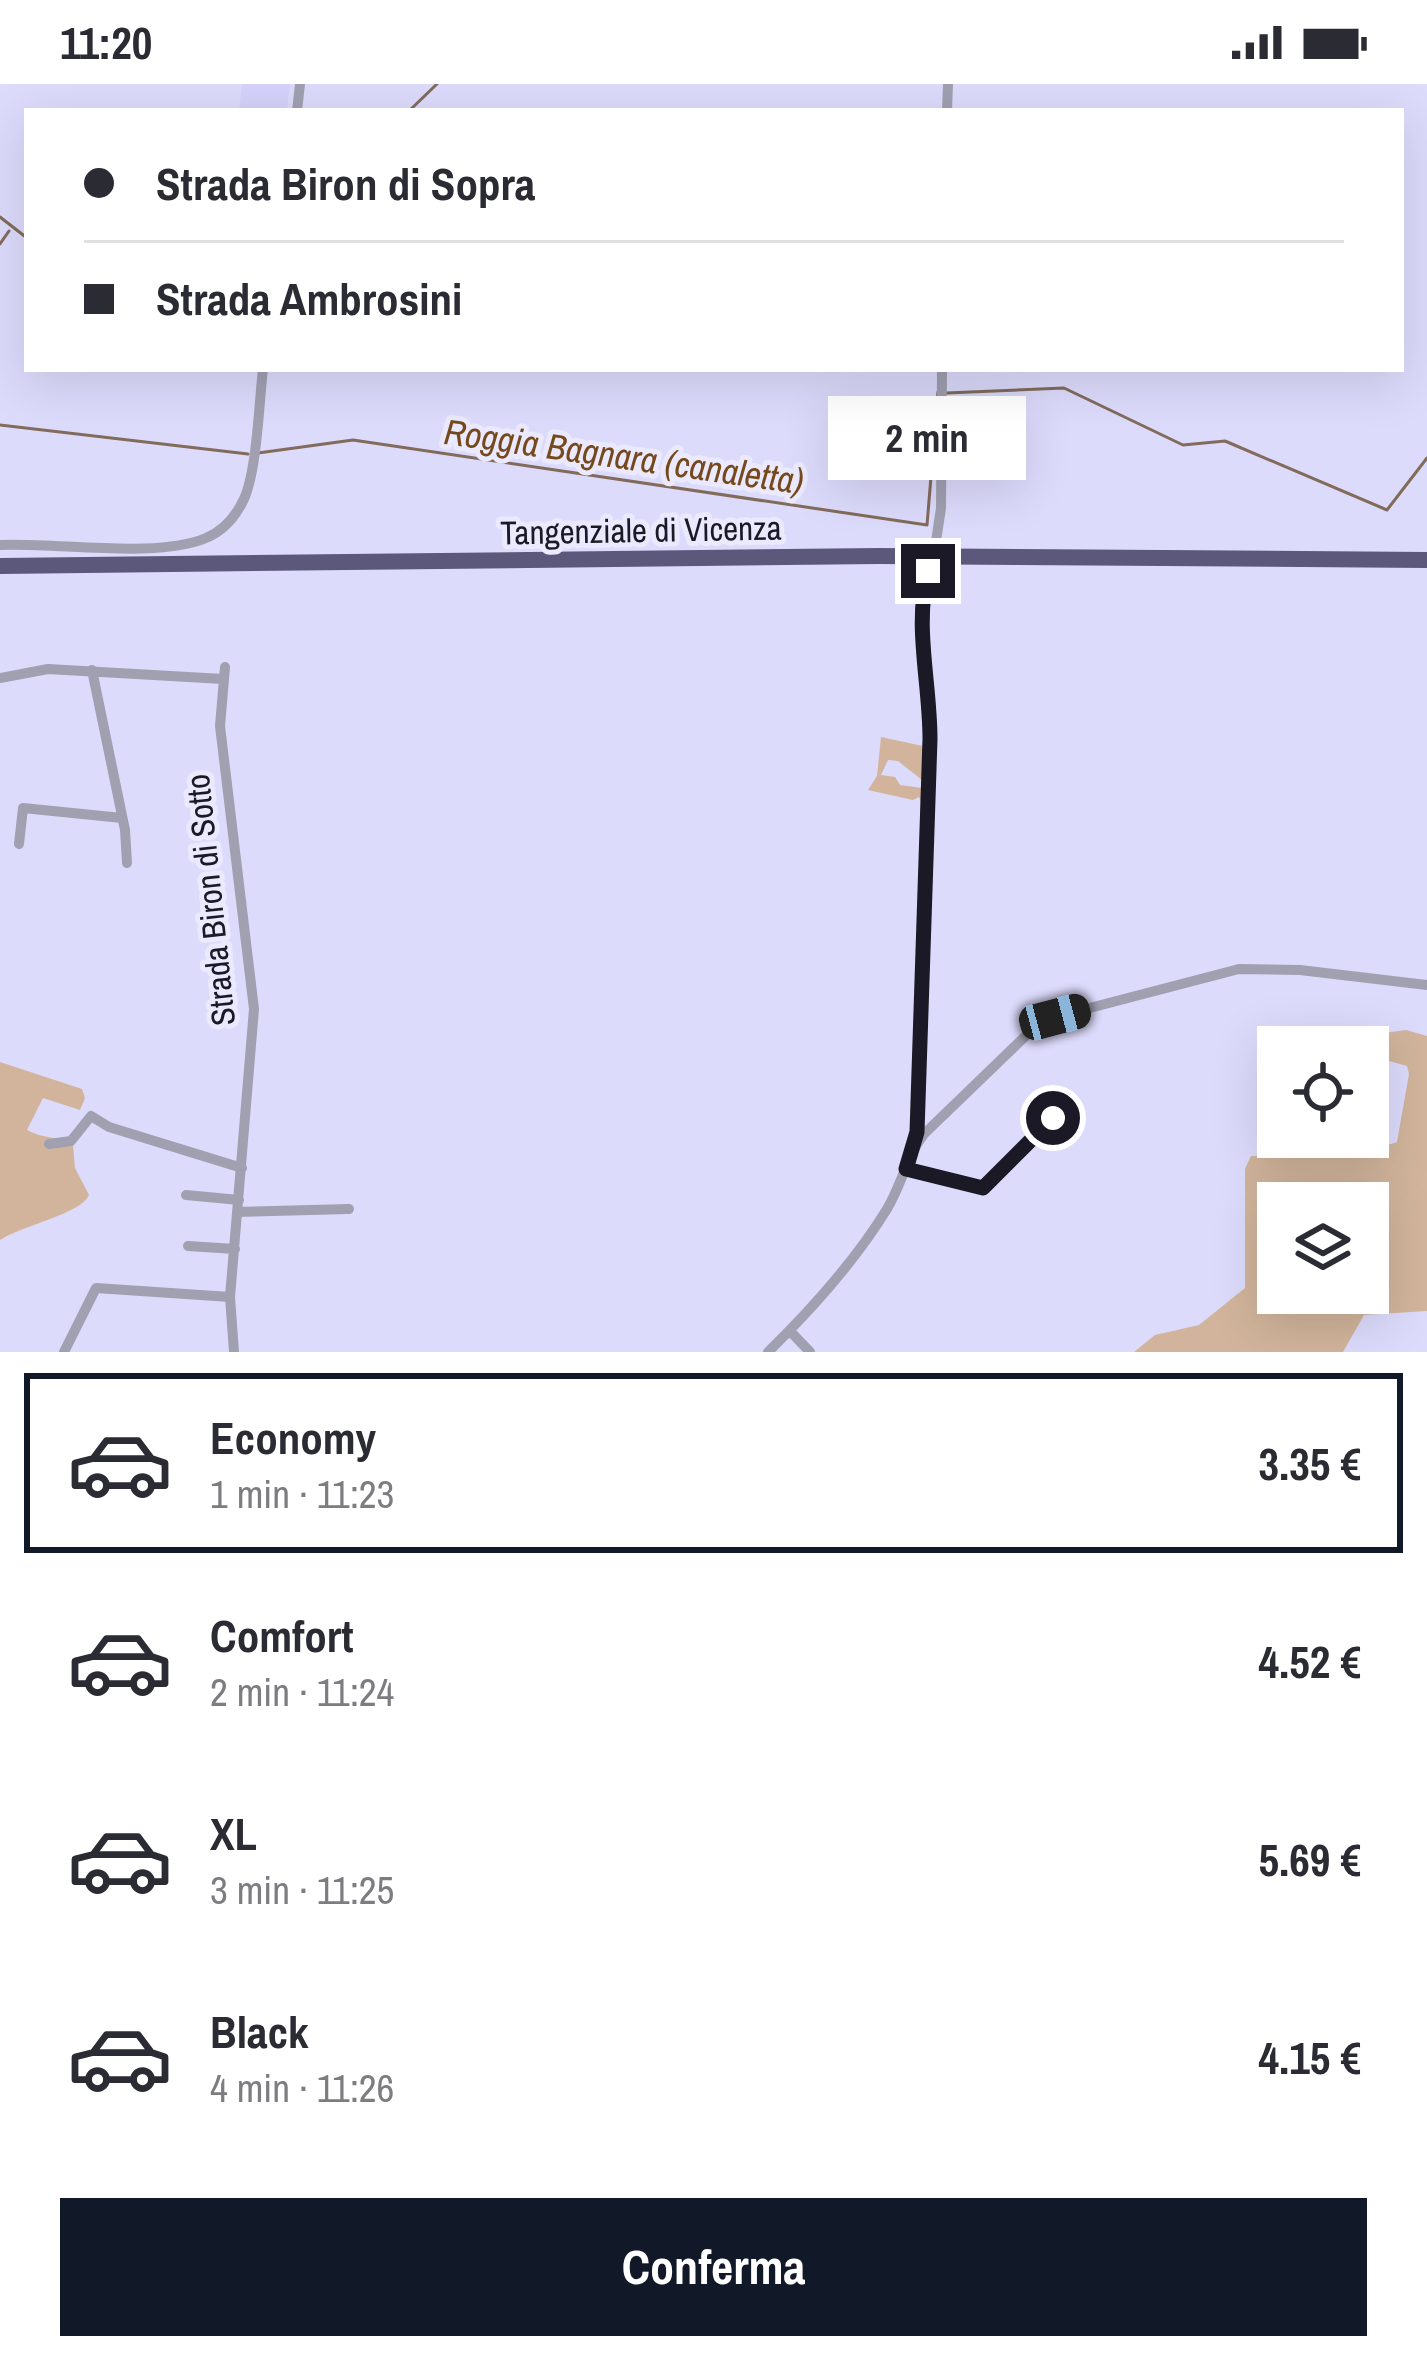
<!DOCTYPE html>
<html lang="it">
<head>
<meta charset="utf-8">
<style>
	body { margin:0; font-family:"Archivo Narrow",sans-serif; background:#f7f7f7; color:#2b2b33; height:100vh; display:flex; flex-direction:column; font-size:45px; white-space:nowrap }
	* { box-sizing:border-box; margin:0 }
	p { font-size:39px; color:#7c7c81 }
	.icon { flex:none; width:66px; height:66px; fill:none; stroke:currentColor; stroke-width:2; stroke-linecap:round; stroke-linejoin:round }
	.map { position:relative; height:1268px; overflow:hidden }
	.sheet { display:flex; flex-direction:column; background:#fff; flex:1 }
	.sheet>* { flex:none }
	.banner { position:absolute; left:24px; top:24px; width:1380px; height:264px; border-radius:0px; box-shadow:0 12px 48px #0002; display:grid; align-content:center; height:264px; padding:0 60px; background:#fff }
	.buttons { position:absolute; left:1257px; top:942px; display:grid; gap:24px }
	.buttons a { display:grid; place-items:center; width:132px; height:132px; border-radius:0px; background:#fff; box-shadow:0 12px 48px #0002; font-size:60px }
	.end { position:absolute; width:54px; height:54px; margin:-27px; border:15px solid #1a1925; background:#fff; box-shadow:0 0 0 6px #fff }
	.from { border-radius:50% }
	.bubble { position:absolute; height:84px; border-radius:0px; background:#fff; box-shadow:0 12px 48px #0002; font-size:39px; font-weight:800; line-height:84px; text-align:center }
	.car { position:absolute; width:36px; height:72px; margin:-36px -18px; border-radius:15px; box-shadow:0 0 9px 3px #0007; background:linear-gradient(#222 24%,#8ab4d8 0 40%,#222 0 76%,#8ab4d8 0 86%,#222 0) }
	.banner b { display:flex; align-items:center; gap:42px; height:114px; font-size:45px }
	.banner b+b { border-top:3px solid #e1e1e2 }
	.banner i { width:30px; height:30px; background:#2b2b33 }
	ul { padding:21px 0 0; list-style:none }
	li { display:flex; align-items:center; gap:36px; height:180px; margin:0 24px 18px; padding:0 36px; border:6px solid transparent; border-radius:0px }
	li div { flex:1 }
	li b { display:block; font-size:45px }
	li em { font-style:normal; font-weight:800 }
	li.selected { border-color:#111827 }
	li>.icon { width:108px; height:108px; stroke-width:1.5 }
	.button { display:flex; gap:24px; margin-top:auto; padding:24px 60px }
	.button a { flex:1; height:138px; border-radius:0px; background:#111827; color:#fff; font-size:48px; font-weight:800; line-height:138px; text-align:center }
	.status { display:flex; justify-content:space-between; align-items:center; height:84px; padding:0 60px; background:#fff; direction:ltr }
	.status svg { height:33px; fill:currentColor }
	.map>svg:first-child { display:block }
	.built { fill:#d5d2fb }
	.green { fill:#d1b49b; fill-rule:evenodd }
	.lines { fill:none; stroke-linecap:round; stroke-linejoin:round }
	.stream { stroke:#826b5b; stroke-width:3 }
	.minor { stroke:#a1a0b1; stroke-width:10 }
	.highway { stroke:#5b587b; stroke-width:16 }
	.route { stroke:#1a1925; stroke-width:15 }
	.labels { text-anchor:middle; stroke-width:10; stroke-linejoin:round; paint-order:stroke }
	.street-label { font-size:33px; fill:#1a1925; stroke:#eae9fe }
	.water-label { font-size:36px; font-style:italic; fill:#76491c; stroke:#eae9fe }
</style>
</head>
<body>
<div class="status"><b>11:20</b><svg viewBox="0 0 49 12"><path d="M0 12V9h3v3zM5 12V6h3v6zM10 12V3h3v9zM15 12V0h3v12zM26 1h20v11H26zM47 4h2v5h-2z"/></svg></div>
<div class="map">
<svg width="1427" height="1268" viewBox="0 0 1427 1268">
	<rect width="100%" height="100%" fill="#dddbfc"/>
	<path class="built" d="M 242,0 L 290,0 L 287,27 L 239,27 Z"/>
	<path class="green" d="M 881,653 L 923,662 L 922,696 L 898,677 L 888,676 L 881,691 L 895,693 L 900,701 L 922,704 L 921,718 L 919,713 L 913,716 L 868,706 L 877,692 Z
		M 1302,943 L 1338,955 L 1406,946 L 1427,952 L 1427,1227 L 1364,1231 L 1343,1268 L 1134,1268 L 1155,1251 L 1199,1241 L 1245,1204 L 1245,1085 L 1251,1072 L 1329,1069 L 1335,1061 C 1355,1059 1380,1065 1397,1058 L 1409,990 L 1407,982 L 1389,977 L 1368,978 L 1368,963 L 1303,963 ZM 1278,1119 L 1368,1119 L 1368,1209 L 1278,1209 Z
		M 0,978 L 82,1005 L 85,1014 L 80,1026 L 43,1014 L 27,1046 C 43,1055 58,1052 73,1061 L 75,1084 L 89,1111 C 81,1130 23,1141 0,1156 Z"/>
	<g class="lines">
		<path class="stream" d="M 409,27 L 437,0
			M 0,133 L 27,154
			M 0,160 L 9,147
			M 947,309 L 1064,304 L 1183,361 L 1225,357 L 1387,426 L 1427,374
			M 0,341 L 248,370
			M 258,369 L 353,356 L 927,441 L 938,308"/>
		<path class="minor" d="M 297,27 L 300,0
			M 947,27 L 948,0
			M 0,461 C 56,458 157,475 206,454 C 223,447 236,432 244,415 C 257,386 259,319 263,285
			M 935,464 L 941,424 L 942,285
			M 225,583 L 220,642 L 254,925 L 230,1213 L 234,1268
			M 92,586 L 125,746 L 127,779
			M 0,594 L 48,585 L 223,595
			M 19,760 L 23,724 L 122,734
			M 917,1057 L 930,654 L 921,529 L 929,487
			M 49,1060 L 71,1057 L 91,1032 L 109,1043 L 242,1084
			M 906,1085 L 983,1104 L 1068,1023
			M 186,1111 L 239,1116
			M 238,1128 L 349,1125
			M 188,1162 L 235,1165
			M 790,1247 L 810,1268
			M 64,1268 L 96,1204 L 230,1213
			M 768,1268 C 812,1225 855,1177 887,1125 C 902,1100 907,1072 924,1050 L 1039,939 L 1055,933 L 1239,885 L 1300,886 L 1427,901"/>
		<path class="highway" d="M 0,482 L 879,472 L 1427,476"/>
	</g>
	<g class="lines">
		<path class="route" d="M 928,487 C 914,543 930,598 930,655 L 917,1048 L 906,1085 L 983,1104 L 1053,1034"/>
	</g>
	<g class="labels">
		<g class="street-label">
			<text transform="translate(641 446) rotate(-1)" y="12">Tangenziale di Vicenza</text>
			<text transform="translate(210 816) rotate(-96)" y="12">Strada Biron di Sotto</text>
		</g>
		<g class="water-label">
			<text transform="translate(624 372) rotate(8)" y="13">Roggia Bagnara (canaletta)</text>
		</g>
	</g>
</svg>
<div class="buttons">
<a><svg class="icon" aria-label="locate" viewBox="0 0 24 24"><circle cx="12" cy="12" r="6"/><path d="M12 2v4M12 18v4M2 12h4M18 12h4"/></svg></a>
<a><svg class="icon" aria-label="layers" viewBox="0 0 24 24"><path d="M12 4l9 5-9 5-9-5zM3 14l9 5 9-5"/></svg></a>
</div>
<i class="end from" style="left:1053px;top:1034px"></i>
<i class="end" style="left:928px;top:487px"></i>
<div class="bubble" style="left:828px;top:312px;width:198px">2 min</div>
<i class="car" style="left:1055px;top:933px;rotate:75deg"></i>
<div class="banner">
<b><i class="from"></i>Strada Biron di Sopra</b>
<b><i></i>Strada Ambrosini</b>
</div>
</div>
<section class="sheet">
<ul>
<li class="selected"><svg class="icon" aria-label="car" viewBox="0 0 24 24"><path d="M5 17H2v-5l4-1 3-4h7l3 4 3 1v5h-3M9 17h6M6 11h13"/><circle cx="7" cy="17" r="2"/><circle cx="17" cy="17" r="2"/></svg><div><b>Economy</b><p>1 min · 11:23</p></div><em>3.35 €</em></li>
<li><svg class="icon" aria-label="car" viewBox="0 0 24 24"><path d="M5 17H2v-5l4-1 3-4h7l3 4 3 1v5h-3M9 17h6M6 11h13"/><circle cx="7" cy="17" r="2"/><circle cx="17" cy="17" r="2"/></svg><div><b>Comfort</b><p>2 min · 11:24</p></div><em>4.52 €</em></li>
<li><svg class="icon" aria-label="car" viewBox="0 0 24 24"><path d="M5 17H2v-5l4-1 3-4h7l3 4 3 1v5h-3M9 17h6M6 11h13"/><circle cx="7" cy="17" r="2"/><circle cx="17" cy="17" r="2"/></svg><div><b>XL</b><p>3 min · 11:25</p></div><em>5.69 €</em></li>
<li><svg class="icon" aria-label="car" viewBox="0 0 24 24"><path d="M5 17H2v-5l4-1 3-4h7l3 4 3 1v5h-3M9 17h6M6 11h13"/><circle cx="7" cy="17" r="2"/><circle cx="17" cy="17" r="2"/></svg><div><b>Black</b><p>4 min · 11:26</p></div><em>4.15 €</em></li>
</ul>
<div class="button"><a>Conferma</a></div>
</section>
</body>
</html>
